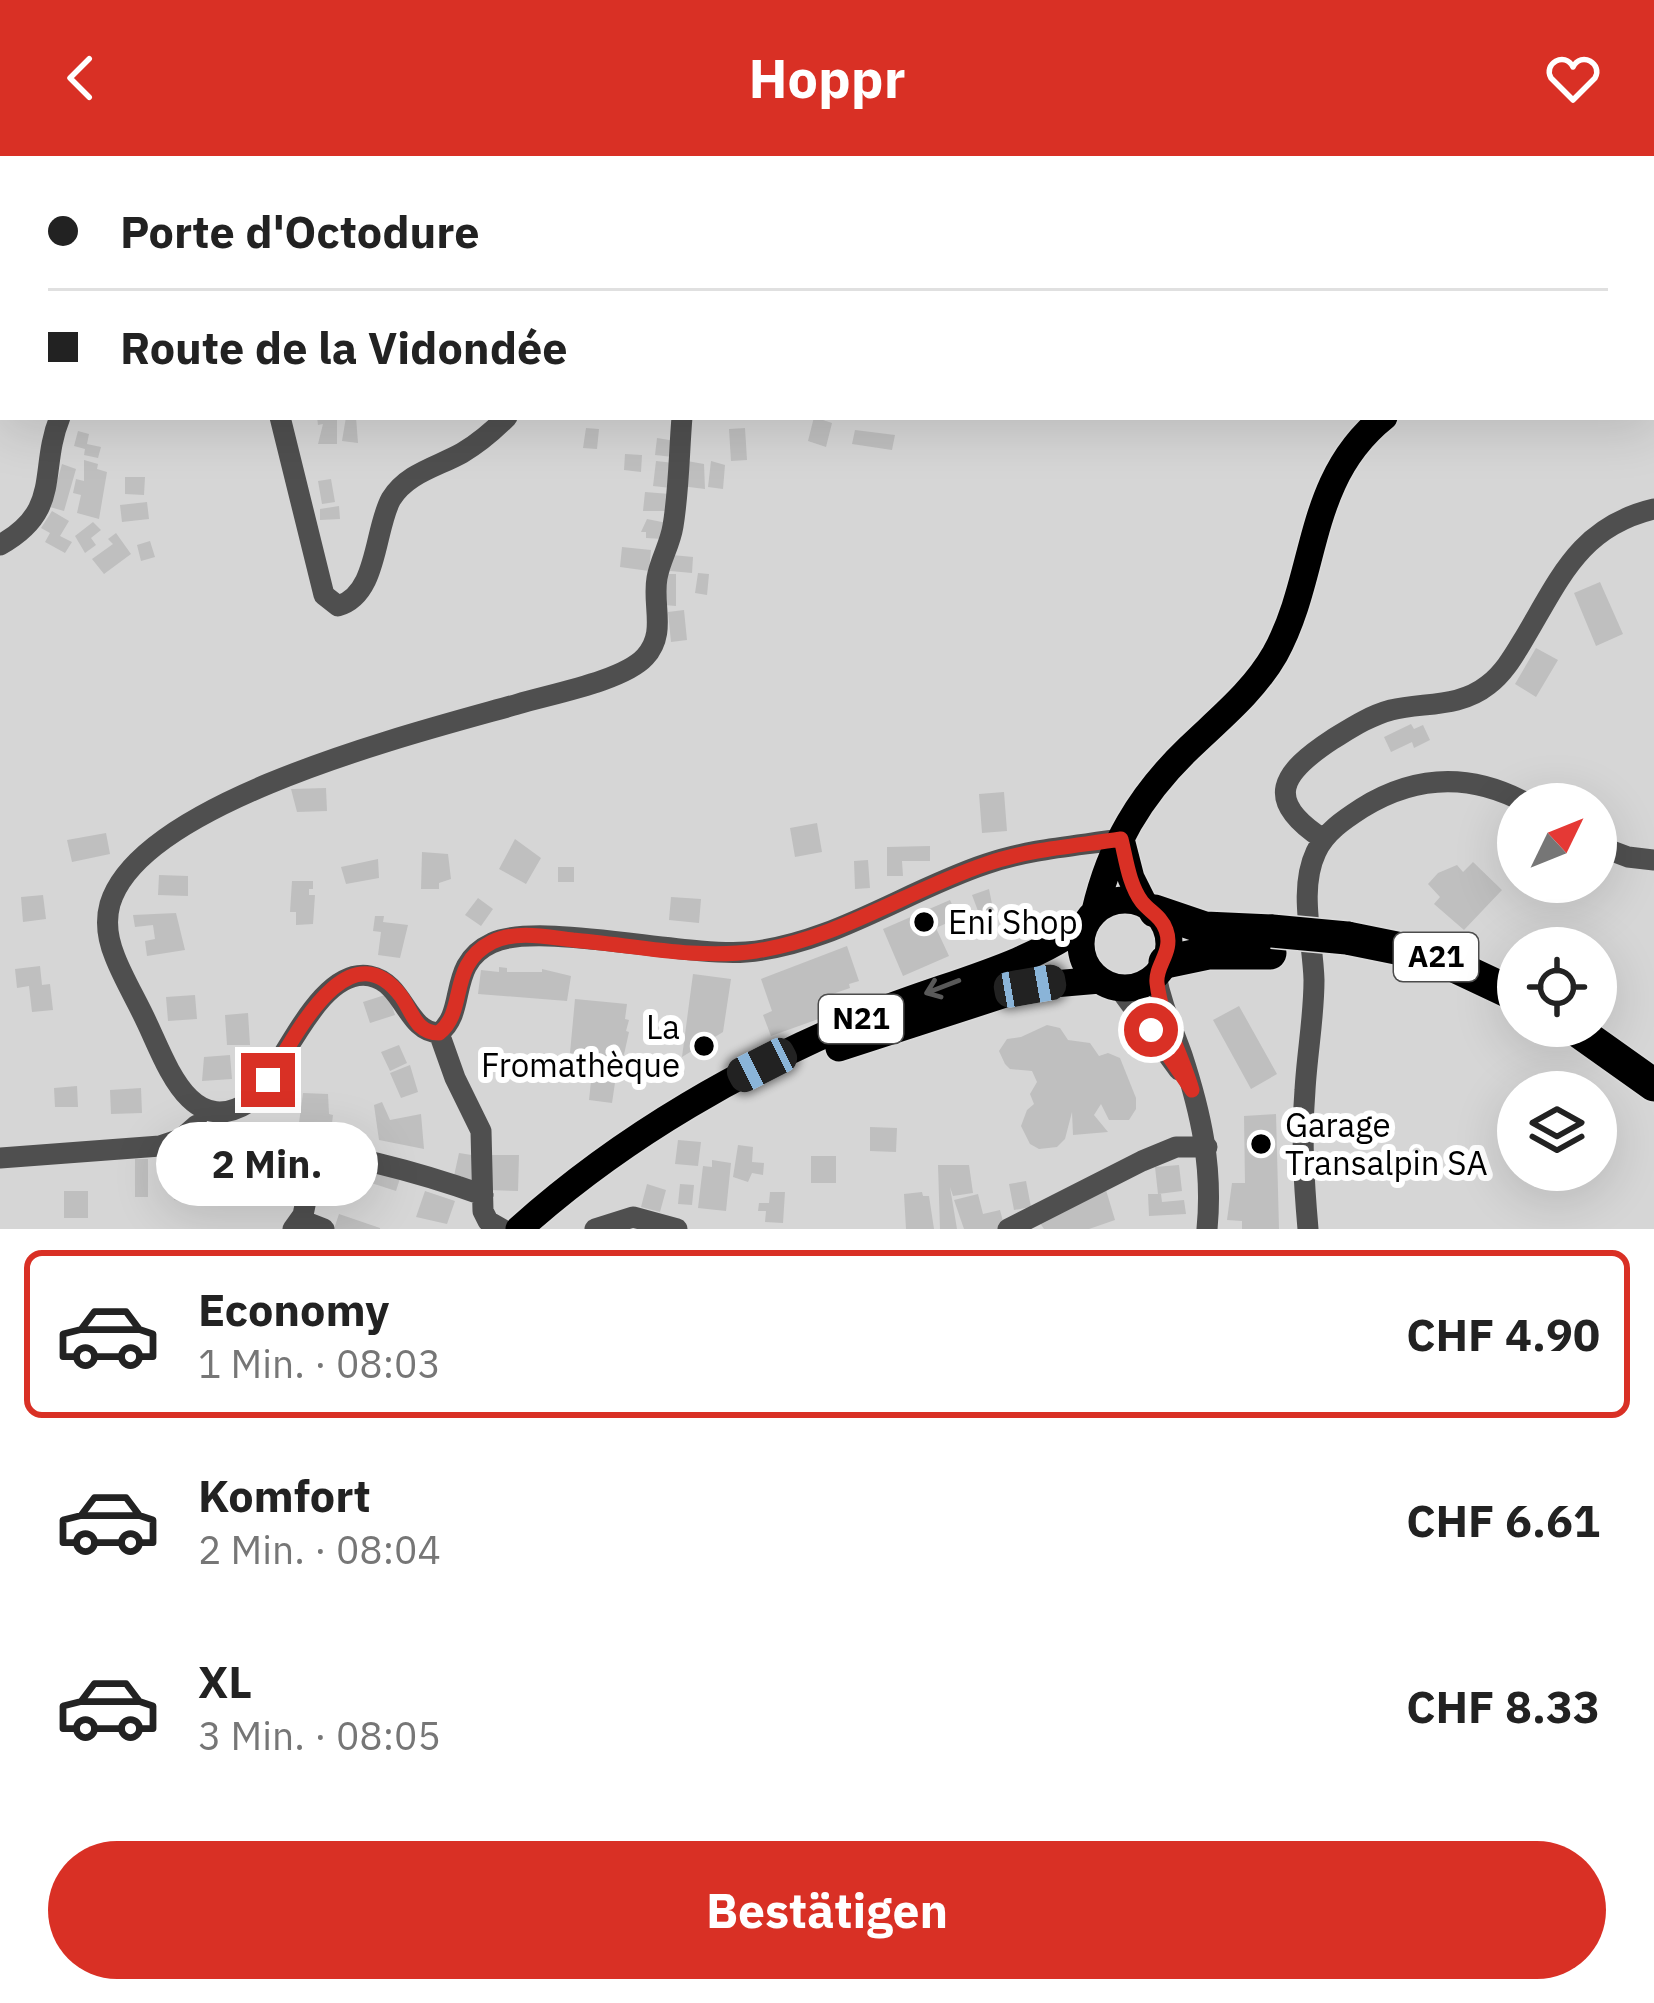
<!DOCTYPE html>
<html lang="de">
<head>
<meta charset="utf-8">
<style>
	body { margin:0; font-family:"IBM Plex Sans",sans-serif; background:#f6f6f6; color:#222; height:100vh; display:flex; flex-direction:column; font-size:45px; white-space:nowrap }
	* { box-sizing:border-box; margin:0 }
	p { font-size:39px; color:#767676 }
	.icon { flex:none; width:66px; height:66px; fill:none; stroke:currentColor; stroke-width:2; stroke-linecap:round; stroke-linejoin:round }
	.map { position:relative; height:1073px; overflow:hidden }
	.panel { display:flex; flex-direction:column; background:#fff; flex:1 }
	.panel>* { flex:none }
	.top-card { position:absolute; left:0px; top:0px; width:1656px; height:264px; box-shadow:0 12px 48px #0002; display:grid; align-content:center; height:264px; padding:0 48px; background:#fff }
	.needle { width:78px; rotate:47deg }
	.fabs { position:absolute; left:1497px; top:627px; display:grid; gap:24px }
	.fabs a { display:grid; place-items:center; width:120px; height:120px; border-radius:50%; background:#fff; box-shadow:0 12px 48px #0002; font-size:60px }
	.end { position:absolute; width:54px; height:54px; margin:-27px; border:15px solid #d93025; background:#fff; box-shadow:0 0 0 6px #fff }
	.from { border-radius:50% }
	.bubble { position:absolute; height:84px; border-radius:42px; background:#fff; box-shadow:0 12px 48px #0002; font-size:39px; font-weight:800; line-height:84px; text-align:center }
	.car { position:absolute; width:36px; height:72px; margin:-36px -18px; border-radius:15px; box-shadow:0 0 9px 3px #0007; background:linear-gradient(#222 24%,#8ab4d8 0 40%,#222 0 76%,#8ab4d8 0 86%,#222 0) }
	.top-card b { display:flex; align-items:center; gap:42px; height:114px; font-size:45px }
	.top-card b+b { border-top:3px solid #e0e0e0 }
	.top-card i { width:30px; height:30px; background:#222 }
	ul { padding:21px 0 0; list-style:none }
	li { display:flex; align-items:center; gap:36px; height:168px; margin:0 24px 18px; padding:0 24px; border:6px solid transparent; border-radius:18px }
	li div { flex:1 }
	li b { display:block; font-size:45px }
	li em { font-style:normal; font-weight:800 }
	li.active { border-color:#d93025 }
	li>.icon { width:108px; height:108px; stroke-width:1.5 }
	.primary-button { display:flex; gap:24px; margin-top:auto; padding:24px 48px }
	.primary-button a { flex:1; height:138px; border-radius:72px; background:#d93025; color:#fff; font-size:48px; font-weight:800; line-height:138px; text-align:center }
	header { display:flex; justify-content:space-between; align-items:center; height:156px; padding:0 48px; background:#d93025; color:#fff; font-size:54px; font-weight:800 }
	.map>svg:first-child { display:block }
	.green { fill:#d6d6d6; fill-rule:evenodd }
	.building { fill:#bfbfbf }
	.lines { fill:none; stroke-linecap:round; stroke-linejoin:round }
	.major-casing { stroke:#dbdbdb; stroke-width:30 }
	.highway-casing { stroke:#dbdbdb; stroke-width:36 }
	.minor { stroke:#4f4f4f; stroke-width:21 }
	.major { stroke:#000; stroke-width:27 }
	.highway { stroke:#000; stroke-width:33 }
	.highway-bridge-casing { stroke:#dbdbdb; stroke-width:36; stroke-linecap:butt }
	.highway-bridge { stroke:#000; stroke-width:33 }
	.oneway { stroke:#595959 }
	.route { stroke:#d93025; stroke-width:15 }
	.poi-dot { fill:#000; stroke:#fff; stroke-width:4.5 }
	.labels { text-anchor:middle; stroke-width:12; stroke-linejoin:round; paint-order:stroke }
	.shield { fill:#fff; stroke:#4c4c4c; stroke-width:3 }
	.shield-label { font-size:30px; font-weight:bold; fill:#000 }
	.poi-label { font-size:33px; fill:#000; stroke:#fff; text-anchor:start }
</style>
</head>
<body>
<header><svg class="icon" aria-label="back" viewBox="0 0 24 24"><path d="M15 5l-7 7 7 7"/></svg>Hoppr<svg class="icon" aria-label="heart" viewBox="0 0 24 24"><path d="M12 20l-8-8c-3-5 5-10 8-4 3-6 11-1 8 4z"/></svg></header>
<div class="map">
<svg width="1654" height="1073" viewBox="0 0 1654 1073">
	<rect width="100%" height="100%" fill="#fff"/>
	<path class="green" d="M 0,0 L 1654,0 L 1654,1073 L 0,1073 ZM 3,3 L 1653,3 L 1653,261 L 3,261 ZM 1518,648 L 1596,648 L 1596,726 L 1518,726 ZM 1518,792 L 1596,792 L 1596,870 L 1518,870 ZM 1518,936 L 1596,936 L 1596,1014 L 1518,1014 Z"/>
	<path class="building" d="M 317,261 L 337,261 L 337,288 L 318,288 L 323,268 L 318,269 Z
		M 346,261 L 356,261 L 358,287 L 342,285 Z
		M 814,261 L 832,267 L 826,291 L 808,285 Z
		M 586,272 L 599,273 L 597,293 L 583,292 Z
		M 745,272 L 747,304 L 731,305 L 729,273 Z
		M 855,274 L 895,279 L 892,294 L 852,288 Z
		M 78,275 L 89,278 L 87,288 L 101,291 L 98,302 L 84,299 L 85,293 L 74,290 Z
		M 657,282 L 675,285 L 673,301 L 655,299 Z
		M 625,298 L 642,299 L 641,316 L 624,314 Z
		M 84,304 L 98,308 L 97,313 L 107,316 L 99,363 L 77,357 L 81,339 L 73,337 L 76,323 L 84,325 Z
		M 656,305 L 674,307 L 671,332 L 653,330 Z
		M 687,305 L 704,308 L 705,333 L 681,330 Z
		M 711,305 L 725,309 L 723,333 L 708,331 Z
		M 62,308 L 76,313 L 64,355 L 50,351 Z
		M 125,321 L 145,321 L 144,339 L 125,338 Z
		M 331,323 L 335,346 L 322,348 L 318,325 Z
		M 645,336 L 670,338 L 668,355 L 643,355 Z
		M 147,346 L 149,363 L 122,366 L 120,349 Z
		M 339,350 L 340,363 L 320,364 L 320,353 Z
		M 52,355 L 69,365 L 60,380 L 72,386 L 65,397 L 45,386 L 50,377 L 41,372 Z
		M 647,363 L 667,367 L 663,383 L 646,382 L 646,376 L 641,376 Z
		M 93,366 L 101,374 L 91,382 L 96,389 L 85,397 L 75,380 Z
		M 116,377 L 131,398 L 104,418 L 92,403 L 113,388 L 108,383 Z
		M 150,385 L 155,401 L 141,405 L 137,389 Z
		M 622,391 L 651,394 L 649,415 L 620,411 Z
		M 672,399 L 693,401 L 692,417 L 670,415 Z
		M 698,417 L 709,418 L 707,439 L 695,437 Z
		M 665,418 L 676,418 L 676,450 L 664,449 Z
		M 1600,426 L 1623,478 L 1596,490 L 1574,437 Z
		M 684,454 L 687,484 L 671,486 L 668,456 Z
		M 1536,492 L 1558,504 L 1536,541 L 1515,528 Z
		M 1411,568 L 1414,573 L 1423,569 L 1430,584 L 1414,592 L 1412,586 L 1391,596 L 1384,581 Z
		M 326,632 L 327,655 L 297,656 L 291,633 Z
		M 1004,636 L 1007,675 L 982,677 L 979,638 Z
		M 817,667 L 822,696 L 795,701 L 790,672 Z
		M 106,677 L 110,698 L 72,706 L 67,684 Z
		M 515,683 L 541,702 L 526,728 L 499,713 Z
		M 930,690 L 930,705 L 902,705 L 903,720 L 887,720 L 887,691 Z
		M 422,696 L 448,698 L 451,723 L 439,727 L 439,733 L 421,733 Z
		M 378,703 L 379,722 L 346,728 L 341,711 Z
		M 868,704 L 870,732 L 855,733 L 854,705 Z
		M 1473,706 L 1502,734 L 1464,774 L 1434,748 L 1440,741 L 1428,728 L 1438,717 L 1457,709 L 1463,716 Z
		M 558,711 L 574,711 L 574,726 L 558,726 Z
		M 159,719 L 188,720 L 188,740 L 158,739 Z
		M 292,725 L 313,725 L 313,733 L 309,733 L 309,739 L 315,739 L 313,768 L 296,769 L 296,756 L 290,756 Z
		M 989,733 L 994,758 L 981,763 L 972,739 Z
		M 43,739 L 46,763 L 23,766 L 21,741 Z
		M 671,741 L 701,743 L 699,767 L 669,764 Z
		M 478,742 L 493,753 L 481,770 L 465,759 Z
		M 950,744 L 958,762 L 936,772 L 949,800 L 903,820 L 883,773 Z
		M 176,757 L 185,794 L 147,800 L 145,785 L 155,783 L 153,769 L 135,771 L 133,759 Z
		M 375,760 L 384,760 L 383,766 L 408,769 L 400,802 L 378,799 L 381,776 L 373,775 Z
		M 847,790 L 859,825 L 849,828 L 850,832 L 818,843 L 824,861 L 771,880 L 763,859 L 772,855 L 761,823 Z
		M 40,810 L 42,829 L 50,828 L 53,854 L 32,856 L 29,830 L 17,832 L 15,813 Z
		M 499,811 L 507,812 L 507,816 L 542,816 L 542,813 L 571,820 L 567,845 L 478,838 L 481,814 L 499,816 Z
		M 693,818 L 731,823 L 723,876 L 682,901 Z
		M 388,838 L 395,859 L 370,867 L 363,846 Z
		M 195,839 L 197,863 L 168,865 L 166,841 Z
		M 575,843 L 627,848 L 625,863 L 629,864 L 626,875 L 629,876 L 623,903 L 609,907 L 609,901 L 570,897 Z
		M 1239,850 L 1277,918 L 1251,933 L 1213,864 Z
		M 248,857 L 250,889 L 227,889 L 225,859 Z
		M 1047,869 L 1060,872 L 1068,884 L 1090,887 L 1099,900 L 1108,897 L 1120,902 L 1136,942 L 1136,953 L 1129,964 L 1109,964 L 1101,948 L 1094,959 L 1108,976 L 1073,979 L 1072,956 L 1065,983 L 1057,991 L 1039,993 L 1030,988 L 1021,970 L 1027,954 L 1034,948 L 1030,938 L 1037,926 L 1032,915 L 1010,913 L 1005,908 L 999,895 L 1007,883 L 1021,881 Z
		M 399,889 L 407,907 L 390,915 L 381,896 Z
		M 230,899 L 232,923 L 202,925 L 204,901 Z
		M 410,909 L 418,936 L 401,942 L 390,917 Z
		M 592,916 L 616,920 L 612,947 L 589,944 Z
		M 77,930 L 78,951 L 55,951 L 54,932 Z
		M 141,932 L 142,957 L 111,958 L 110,934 Z
		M 303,937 L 328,938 L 329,958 L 333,959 L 331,975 L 299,967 Z
		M 382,946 L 390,964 L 421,958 L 424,993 L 379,984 L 374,949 Z
		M 1276,958 L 1279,1073 L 1242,1073 L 1242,1065 L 1227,1064 L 1232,1027 L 1245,1027 L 1244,960 Z
		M 870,971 L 897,972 L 896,996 L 870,995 Z
		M 678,984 L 701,986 L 698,1010 L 675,1008 Z
		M 738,989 L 753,991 L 752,1006 L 764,1007 L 763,1019 L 752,1017 L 748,1026 L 733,1021 Z
		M 459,997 L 478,1000 L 474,1030 L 461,1025 L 462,1020 L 454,1020 Z
		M 177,998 L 200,1000 L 198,1047 L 174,1044 Z
		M 491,999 L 519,999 L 518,1035 L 489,1034 Z
		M 811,1000 L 836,1000 L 836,1027 L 811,1027 Z
		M 135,1003 L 148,1003 L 148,1041 L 135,1041 Z
		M 327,1004 L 357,1010 L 353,1027 L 324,1021 Z
		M 712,1004 L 731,1007 L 726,1055 L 698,1052 L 703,1010 L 712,1011 Z
		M 362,1008 L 402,1016 L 396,1035 L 359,1023 Z
		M 938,1009 L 969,1009 L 973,1037 L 953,1040 L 950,1031 L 957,1073 L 940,1073 Z
		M 1179,1009 L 1182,1035 L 1158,1038 L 1161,1038 L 1162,1046 L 1184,1044 L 1186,1058 L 1149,1060 L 1148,1038 L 1158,1038 L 1155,1011 Z
		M 249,1011 L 287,1017 L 283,1041 L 264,1038 L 263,1044 L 244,1041 Z
		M 1026,1025 L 1031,1051 L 1014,1054 L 1009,1028 Z
		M 647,1028 L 666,1034 L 660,1056 L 641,1051 Z
		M 680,1028 L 694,1029 L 692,1049 L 678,1048 Z
		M 1106,1034 L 1115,1064 L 1089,1073 L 1044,1073 L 1038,1064 Z
		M 64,1035 L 88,1035 L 88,1062 L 64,1062 Z
		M 425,1035 L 455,1045 L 447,1068 L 416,1061 Z
		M 770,1036 L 785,1036 L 783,1067 L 765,1066 L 766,1055 L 758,1055 L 759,1047 L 769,1047 Z
		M 922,1036 L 923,1040 L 929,1040 L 934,1073 L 906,1073 L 904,1038 Z
		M 978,1038 L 983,1058 L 1000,1054 L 1005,1073 L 964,1073 L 954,1044 Z
		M 339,1058 L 380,1072 L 380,1073 L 334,1073 Z"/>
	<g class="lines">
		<defs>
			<path id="major" d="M 1653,119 L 1654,118
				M 1121,683 L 1131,722 L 1144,748
				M1081 788a44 44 0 1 1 88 0a44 44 0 1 1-88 0Z
				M 1095,755 C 1110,690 1140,639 1189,592 C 1219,563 1254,535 1275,498 C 1319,418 1305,324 1384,261
				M 839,892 L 1030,830 L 1100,824
				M 519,1073 C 625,978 746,910 877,856 C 946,828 1028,811 1087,766"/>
			<path id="highway" d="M 1155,755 L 1205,772 L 1272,775
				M 1347,782 L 1431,799 L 1518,840
				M 1165,806 L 1208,797 L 1270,797
				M 1571,870 L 1654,929"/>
		</defs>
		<use href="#major" class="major-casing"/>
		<use href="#highway" class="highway-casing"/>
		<path class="minor" d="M 233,0 L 255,0
			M 87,3 L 93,0
			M 286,3 L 289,0
			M 607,3 L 612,0
			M 810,3 L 815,0
			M 1541,3 L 1565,0
			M 0,49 L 3,48
			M 280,261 L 324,439 L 338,450 C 378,439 374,374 391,343 C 407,317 437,311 462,297 C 479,287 493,275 507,261
			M 0,389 C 63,354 38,315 60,261
			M 1323,683 C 1263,644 1281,617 1333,583 C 1351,572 1369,560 1391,554 C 1424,546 1459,552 1488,529 C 1503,518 1513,501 1522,486 C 1559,425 1578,371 1654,353
			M 1596,689 L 1628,701 L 1654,704
			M 1156,819 C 1161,848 1172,871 1182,899 C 1201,957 1213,1011 1207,1073
			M 1119,832 L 1179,914
			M 439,877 C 468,855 446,808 492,787 C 537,765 685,801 746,796 C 831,789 907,734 986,708 C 1029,693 1076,690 1121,683
			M 191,976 C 213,997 243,985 272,988 C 345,997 413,1014 483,1039
			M 0,1002 L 160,990 L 181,983 L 197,969
			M 301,1064 L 324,1073
			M 293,1073 L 303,1059 L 316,996
			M 502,1073 L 488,1065 L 483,1055 L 481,975 L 455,922 L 439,877 C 406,876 405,827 370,820 C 318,810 283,914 251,945 C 191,984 167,909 147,867 C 137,845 124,824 115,801 C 108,784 105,766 110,748 C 141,644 423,575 518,548 C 551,538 623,525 645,501 C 667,477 652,450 657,422 C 660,404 670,389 673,370 C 679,334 679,297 682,261
			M 595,1073 L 633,1061 L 677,1073
			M 1008,1073 L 1142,1005 L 1176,991 L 1207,991
			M 1308,1073 C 1304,1027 1301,981 1305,934 C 1307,898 1314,861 1314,824 C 1313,784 1298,734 1316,696 C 1325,676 1345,663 1362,652 C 1417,618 1472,617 1528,648"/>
		<use href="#major" class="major"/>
		<use href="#highway" class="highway"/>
		<defs>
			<path id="highway-bridge" d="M 1272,775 L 1347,782"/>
		</defs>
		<use href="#highway-bridge" class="highway-bridge-casing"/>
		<use href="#highway-bridge" class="highway-bridge"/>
	</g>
	<defs><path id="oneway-shaft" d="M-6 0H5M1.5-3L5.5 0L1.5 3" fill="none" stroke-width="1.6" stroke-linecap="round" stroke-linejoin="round" transform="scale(3)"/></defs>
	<use class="oneway" href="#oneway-shaft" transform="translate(942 831) rotate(159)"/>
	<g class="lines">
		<path class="route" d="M 268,924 C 292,887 347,769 401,840 C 413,857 416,877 439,877 C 468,854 447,809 492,786 C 517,774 547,781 573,784 C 632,789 697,804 756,795 C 837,783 909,734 986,708 C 1029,693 1076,690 1121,683 C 1126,703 1129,729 1142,746 C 1150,756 1161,760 1166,774 C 1174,796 1155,809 1157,827 C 1161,863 1182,899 1192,934 L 1151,874"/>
	</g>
	<g class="poi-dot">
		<circle cx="924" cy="766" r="12"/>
		<circle cx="704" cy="890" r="12"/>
		<circle cx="1261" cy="988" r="12"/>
	</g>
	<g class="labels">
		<g class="shield">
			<rect x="1394" y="777" width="84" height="48" rx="9"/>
			<rect x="819" y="839" width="84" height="48" rx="9"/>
		</g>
		<g class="shield-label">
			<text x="1436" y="811">A21</text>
			<text x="861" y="873">N21</text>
		</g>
		<g class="poi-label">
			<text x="948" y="778">Eni Shop</text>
			<text x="680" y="883" text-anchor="end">La<tspan x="680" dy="38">Fromathèque</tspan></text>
			<text x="1285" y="981">Garage<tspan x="1285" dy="38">Transalpin SA</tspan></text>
		</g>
	</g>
</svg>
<div class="fabs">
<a><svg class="needle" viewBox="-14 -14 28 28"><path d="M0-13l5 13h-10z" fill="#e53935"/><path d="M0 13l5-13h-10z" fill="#767676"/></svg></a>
<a><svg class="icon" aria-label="locate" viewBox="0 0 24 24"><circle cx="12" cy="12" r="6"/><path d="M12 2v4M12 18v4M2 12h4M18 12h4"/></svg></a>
<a><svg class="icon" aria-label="layers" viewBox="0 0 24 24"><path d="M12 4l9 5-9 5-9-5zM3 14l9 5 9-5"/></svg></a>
</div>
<i class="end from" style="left:1151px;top:874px"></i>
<i class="end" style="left:268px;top:924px"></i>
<div class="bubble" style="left:156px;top:966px;width:222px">2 Min.</div>
<i class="car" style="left:1030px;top:830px;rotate:80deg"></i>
<i class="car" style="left:762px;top:909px;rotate:243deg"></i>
<div class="top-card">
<b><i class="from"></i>Porte d'Octodure</b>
<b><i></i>Route de la Vidondée</b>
</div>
</div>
<section class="panel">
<ul>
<li class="active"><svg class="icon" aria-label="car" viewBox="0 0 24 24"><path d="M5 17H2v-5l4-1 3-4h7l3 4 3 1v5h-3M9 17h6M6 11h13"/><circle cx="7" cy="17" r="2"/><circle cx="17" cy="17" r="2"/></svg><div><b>Economy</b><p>1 Min. · 08:03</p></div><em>CHF 4.90</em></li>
<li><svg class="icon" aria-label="car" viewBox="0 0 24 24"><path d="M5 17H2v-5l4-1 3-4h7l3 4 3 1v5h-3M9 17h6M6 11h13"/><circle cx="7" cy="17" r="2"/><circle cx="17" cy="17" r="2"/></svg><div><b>Komfort</b><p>2 Min. · 08:04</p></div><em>CHF 6.61</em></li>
<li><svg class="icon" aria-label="car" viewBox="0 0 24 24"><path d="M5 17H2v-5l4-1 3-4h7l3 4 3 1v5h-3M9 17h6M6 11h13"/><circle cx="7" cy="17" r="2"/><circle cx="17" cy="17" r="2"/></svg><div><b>XL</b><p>3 Min. · 08:05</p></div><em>CHF 8.33</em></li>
</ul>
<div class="primary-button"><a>Bestätigen</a></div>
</section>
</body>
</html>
